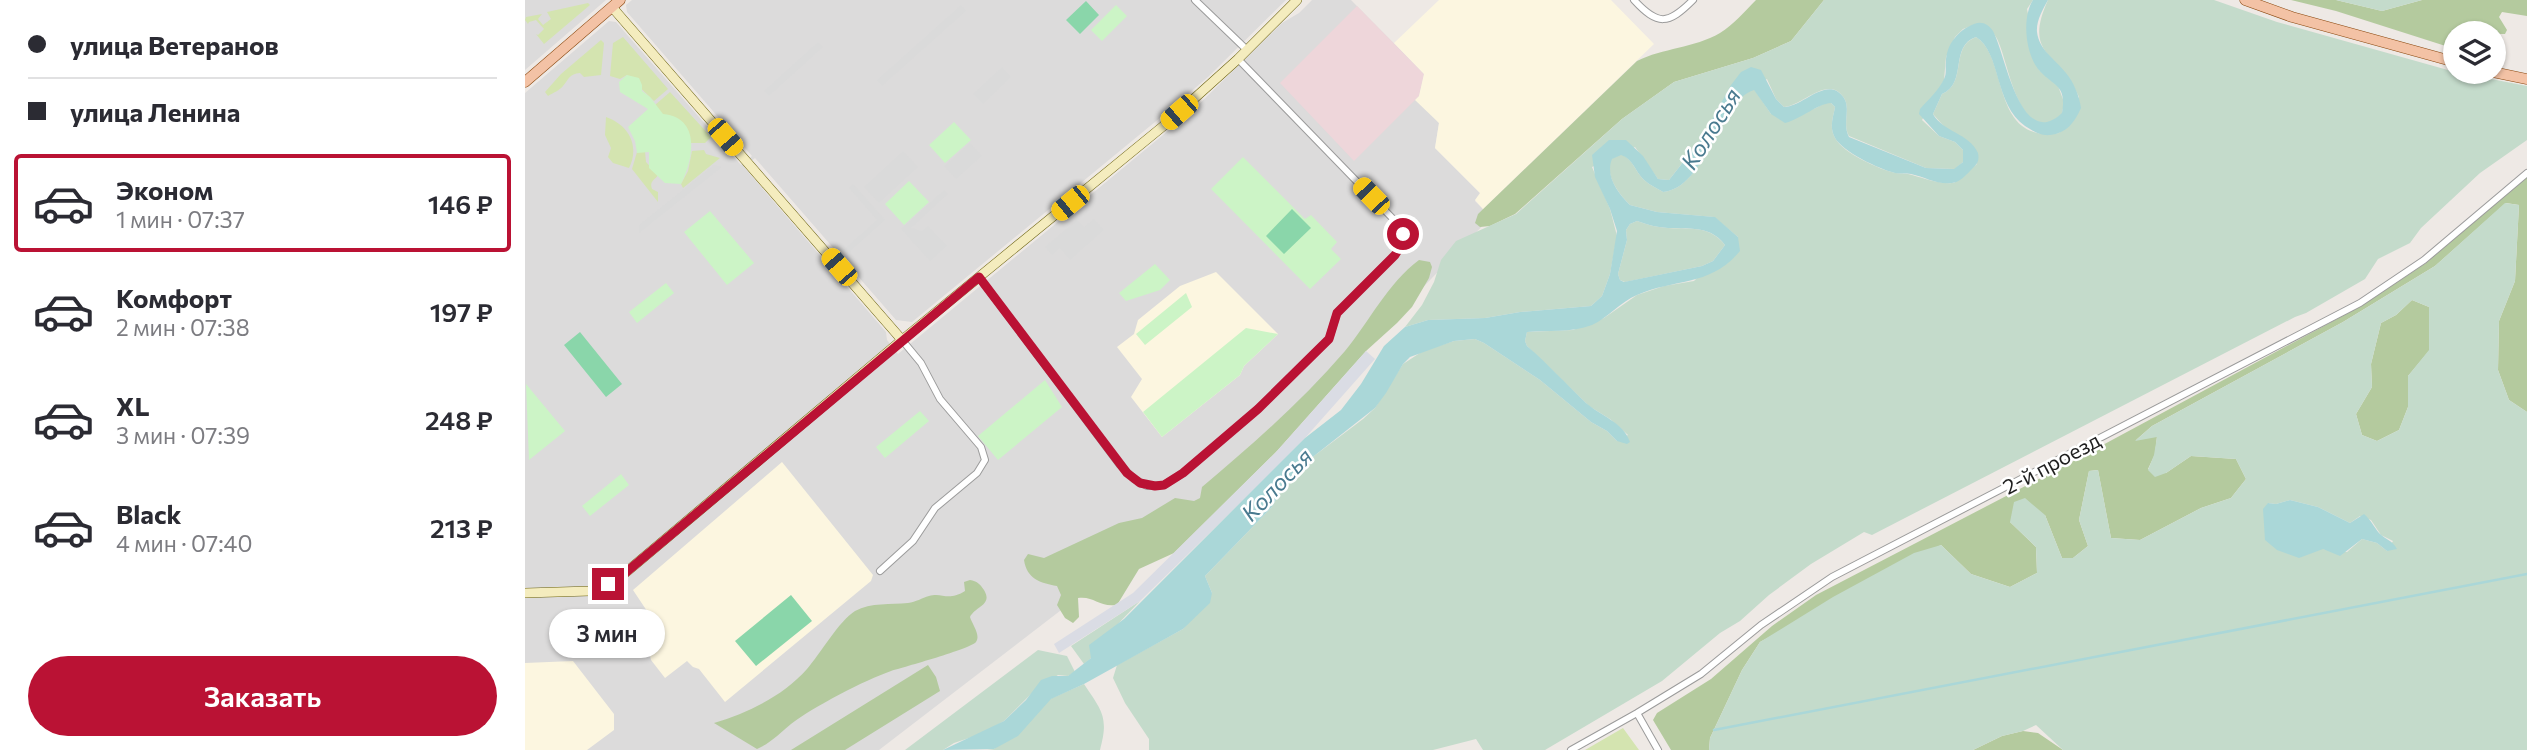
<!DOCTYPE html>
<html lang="ru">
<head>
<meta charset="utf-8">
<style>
	body { margin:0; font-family:Commissioner,sans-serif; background:#f2f2f3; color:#2b2b33; height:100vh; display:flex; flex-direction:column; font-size:26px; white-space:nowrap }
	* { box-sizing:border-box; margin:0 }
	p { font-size:23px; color:#7c7c81 }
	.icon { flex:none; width:38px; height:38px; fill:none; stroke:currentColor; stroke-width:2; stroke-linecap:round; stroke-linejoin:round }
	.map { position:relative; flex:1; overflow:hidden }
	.drawer { display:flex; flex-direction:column; background:#fff; width:525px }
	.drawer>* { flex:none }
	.guide { display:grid; align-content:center; height:154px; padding:0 28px; background:#fff }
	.controls { position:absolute; left:1918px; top:21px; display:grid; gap:14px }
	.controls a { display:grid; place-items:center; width:63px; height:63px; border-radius:50%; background:#fff; box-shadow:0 2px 5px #0004; font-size:35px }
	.end { position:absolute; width:32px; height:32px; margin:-16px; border:9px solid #ba1234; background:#fff; box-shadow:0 0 0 4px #fff }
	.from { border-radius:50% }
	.bubble { position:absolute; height:49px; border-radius:24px; background:#fff; box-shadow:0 2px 5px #0004; font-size:23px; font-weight:600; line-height:49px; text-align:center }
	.car { position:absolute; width:21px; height:42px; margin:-21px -10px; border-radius:9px; box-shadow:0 0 5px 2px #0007; background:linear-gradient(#f5c518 24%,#345 0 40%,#f5c518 0 76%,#345 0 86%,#f5c518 0) }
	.guide b { display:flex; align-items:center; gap:24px; height:66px; font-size:26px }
	.guide b+b { border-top:2px solid #e1e1e2 }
	.guide i { width:18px; height:18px; background:#2b2b33 }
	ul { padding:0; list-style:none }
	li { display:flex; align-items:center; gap:21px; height:98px; margin:0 14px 10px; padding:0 14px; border:4px solid transparent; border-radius:7px }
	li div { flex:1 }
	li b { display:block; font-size:26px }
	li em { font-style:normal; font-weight:600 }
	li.selected { border-color:#ba1234 }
	li>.icon { width:63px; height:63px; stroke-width:1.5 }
	.button { display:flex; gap:14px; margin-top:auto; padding:14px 28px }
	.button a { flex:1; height:80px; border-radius:42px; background:#ba1234; color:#fff; font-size:28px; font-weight:600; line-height:80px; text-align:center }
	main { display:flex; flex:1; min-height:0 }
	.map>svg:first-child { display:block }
	.residential { fill:#dcdbdb }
	.commercial { fill:#eed6da }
	.education { fill:#fcf6e0 }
	.grass { fill:#d4e4b0 }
	.forest { fill:#b4ca9e }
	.wetland { fill:#c4dbcb; fill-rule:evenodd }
	.park { fill:#ccf4c6 }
	.pitch { fill:#8ad6aa }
	.parking { fill:#dadada }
	.plaza { fill:#dadce4 }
	.water { fill:#aad7d8; fill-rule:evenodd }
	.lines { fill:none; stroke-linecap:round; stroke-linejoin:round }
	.stream { stroke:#aad7d8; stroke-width:2.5 }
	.minor-casing { stroke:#9b9b9b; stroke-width:8 }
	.secondary-casing { stroke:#6c630f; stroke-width:10 }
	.primary-casing { stroke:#8b480e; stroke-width:11 }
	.minor { stroke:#fff; stroke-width:6 }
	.secondary { stroke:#f4ecbe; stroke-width:9 }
	.primary { stroke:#f3c2a5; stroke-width:10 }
	.route { stroke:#ba1234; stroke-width:9 }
	.labels { text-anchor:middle; stroke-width:5; stroke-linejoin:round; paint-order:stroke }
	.street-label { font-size:21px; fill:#1e1e1e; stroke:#fff }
	.water-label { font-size:23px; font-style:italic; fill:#497a8f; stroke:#fff }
</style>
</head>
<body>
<main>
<section class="drawer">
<div class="guide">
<b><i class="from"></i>улица Ветеранов</b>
<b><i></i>улица Ленина</b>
</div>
<ul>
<li class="selected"><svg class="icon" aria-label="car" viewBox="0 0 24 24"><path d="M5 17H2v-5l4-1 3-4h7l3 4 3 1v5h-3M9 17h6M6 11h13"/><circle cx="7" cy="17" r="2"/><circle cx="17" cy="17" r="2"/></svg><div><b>Эконом</b><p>1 мин · 07:37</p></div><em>146 ₽</em></li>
<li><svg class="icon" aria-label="car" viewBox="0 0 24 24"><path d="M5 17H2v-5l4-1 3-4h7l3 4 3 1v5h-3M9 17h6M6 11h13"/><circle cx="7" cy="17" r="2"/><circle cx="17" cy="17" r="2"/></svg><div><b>Комфорт</b><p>2 мин · 07:38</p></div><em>197 ₽</em></li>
<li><svg class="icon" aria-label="car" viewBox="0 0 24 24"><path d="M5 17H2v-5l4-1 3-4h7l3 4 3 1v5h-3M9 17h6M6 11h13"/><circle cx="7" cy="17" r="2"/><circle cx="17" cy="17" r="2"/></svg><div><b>XL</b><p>3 мин · 07:39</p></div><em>248 ₽</em></li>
<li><svg class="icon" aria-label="car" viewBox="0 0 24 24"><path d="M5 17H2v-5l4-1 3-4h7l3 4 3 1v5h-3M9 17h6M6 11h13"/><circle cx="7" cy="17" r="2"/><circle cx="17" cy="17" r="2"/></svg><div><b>Black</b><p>4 мин · 07:40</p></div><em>213 ₽</em></li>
</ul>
<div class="button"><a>Заказать</a></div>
</section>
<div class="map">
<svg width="2002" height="750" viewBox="0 0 2002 750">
	<rect width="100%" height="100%" fill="#eee9e5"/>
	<path class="residential" d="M 0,0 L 81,0 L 0,70 Z
		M 107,0 L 761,0 L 683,77 L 636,117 L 387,322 L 371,320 L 230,158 L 219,167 L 361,332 L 362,340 L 373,354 L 667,111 L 757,23 L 774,13 L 787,0 L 826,0 L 899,74 L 894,96 L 914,123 L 910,148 L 956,194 L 950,201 L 966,217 L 730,461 L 354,750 L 0,750 L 0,93 L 84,21 L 91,22 L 216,165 L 227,156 L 102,12 L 101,5 Z"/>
	<path class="commercial" d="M 832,6 L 899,74 L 894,96 L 829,161 L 755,83 Z"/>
	<path class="education" d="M 914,0 L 1086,0 L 1129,44 L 958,209 L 950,200 L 955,193 L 910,148 L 914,123 L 890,100 L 894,96 L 899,74 L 869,43 Z
		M 691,272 L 753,334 L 719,366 L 715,375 L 637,437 L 606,397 L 617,379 L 592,347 L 609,334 L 613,320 L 655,286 Z
		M 257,462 L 348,575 L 346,581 L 200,702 L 174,669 L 168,667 L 162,661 L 140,678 L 126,660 L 117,620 L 124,614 L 108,590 Z
		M 48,661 L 89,714 L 89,730 L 62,750 L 0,750 L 0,663 Z"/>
	<path class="grass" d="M 63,3 L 65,5 L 19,44 L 11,34 L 13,35 L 19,29 L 11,20 L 4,22 L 3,24 L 0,20 L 1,17 L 17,14 L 13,19 L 18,25 L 26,19 L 22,12 Z
		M 98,37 L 143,89 L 129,101 L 102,75 L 95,79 L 85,76 L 88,43 Z
		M 76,40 L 79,43 L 76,75 L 59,77 L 55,73 C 44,74 44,79 38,86 C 35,90 28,93 23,96 L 20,92 L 36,74 Z
		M 145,92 L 186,137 L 180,143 L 147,143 L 138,117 L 130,105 Z
		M 81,117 C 104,125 115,146 104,168 L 88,163 L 83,157 L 86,148 L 80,135 Z
		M 179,150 L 181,154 L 195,158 L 158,188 L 156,184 L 163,171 L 167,151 Z
		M 120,151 L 121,162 L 133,175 C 130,180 124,181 127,189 L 133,192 L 133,202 L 107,169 L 112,152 Z
		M 1098,728 L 1114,750 L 1060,750 Z"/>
	<path class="forest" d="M 1231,0 L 1299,0 L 1266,41 L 1228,58 L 1149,82 L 1097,119 L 990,214 L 965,226 L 955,227 L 950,223 L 953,214 L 1112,61 C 1138,48 1169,48 1195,33 C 1208,25 1220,11 1231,0 Z
		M 1766,0 L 1811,0 L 1857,11 L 1897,0 L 2002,0 L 2002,16 L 1977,12 L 1974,17 L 1982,30 L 1980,34 L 1930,33 L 1930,49 L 1811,11 Z
		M 2002,177 L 2002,412 L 1984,400 L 1973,370 L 1974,321 L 1990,281 L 1994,205 L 1981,203 L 1910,266 L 1818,322 L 1627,426 L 1611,440 L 1632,436 L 1630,454 L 1623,469 L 1641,473 L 1666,456 L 1711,459 L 1721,479 L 1706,498 L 1676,508 L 1615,540 L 1586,538 L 1573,470 L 1564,471 L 1554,520 L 1563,546 L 1548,558 L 1537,558 L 1520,515 L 1485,522 L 1511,547 L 1512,573 L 1485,587 L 1446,574 L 1416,545 L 1235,642 L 1217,670 L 1185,738 L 1184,750 L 1146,750 L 1128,720 L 1132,713 L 1186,679 L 1247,626 L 1291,595 L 1535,468 L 1838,305 L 1901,263 Z
		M 894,260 L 905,262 L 907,267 L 904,278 L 887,307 L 872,323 L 841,351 L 752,451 L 649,553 L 614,569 L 592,605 C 572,607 570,596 553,598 L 554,617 L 548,623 L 540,618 L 532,605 L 536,595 L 532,586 C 515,583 502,579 499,560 L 503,554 L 519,558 L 594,523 L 617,518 L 650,498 L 669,501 L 675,498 L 677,487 C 727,445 777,401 820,351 C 844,322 863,283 894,260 Z
		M 1887,300 L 1904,307 L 1904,351 L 1883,376 L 1883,407 L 1874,430 L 1852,441 L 1837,435 L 1831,414 L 1847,387 L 1846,364 L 1856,323 L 1871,315 Z
		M 445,580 C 452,581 455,584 459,590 C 468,605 451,606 445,617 C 447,624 456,635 451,642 C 445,649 379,667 366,671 C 340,680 288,707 266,724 C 255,733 246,743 232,749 L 189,723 C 223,713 258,696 282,669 C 295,654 314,621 330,611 C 346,602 366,605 383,603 C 391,602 397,598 404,596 C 418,592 422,602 440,591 L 439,582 Z
		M 403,665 L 411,677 L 415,691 L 320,750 L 266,750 Z
		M 1498,731 L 1513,733 L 1538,750 L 1448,750 L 1477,736 Z"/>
	<path class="wetland" d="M 1299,0 L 1508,0 L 1502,9 L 1514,70 L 1533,86 L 1539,102 L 1537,114 C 1493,153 1483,55 1471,37 C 1468,31 1459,27 1454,23 L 1438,29 L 1430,37 L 1421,57 L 1419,80 L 1397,120 L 1414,136 L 1430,142 L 1438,150 L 1438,162 L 1430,169 L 1401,168 L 1324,136 C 1317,124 1326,109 1319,98 C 1303,74 1278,106 1259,107 L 1251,99 L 1242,79 L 1199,101 L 1177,138 L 1144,180 L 1133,179 L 1110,147 L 1067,167 L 1085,209 L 1092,236 L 1085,274 L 1077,296 L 1066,306 L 995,312 L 960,318 L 903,320 L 880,327 L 897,305 L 909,282 L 916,260 L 931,241 L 991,214 L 1097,119 L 1149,82 L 1228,58 L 1266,41 Z
		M 1523,0 L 1689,0 L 1752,22 L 1930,72 L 2002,86 L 2002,140 L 1955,173 L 1896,228 L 1885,243 L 1853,259 L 1840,279 L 1781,313 L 1770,317 L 1347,535 L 1339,532 L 1286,564 L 1244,595 L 1215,621 L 1195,633 L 1137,681 L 1020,750 L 958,750 L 951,739 L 908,750 L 624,750 L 624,739 L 600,703 L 588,678 L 592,665 L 658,629 L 687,593 L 680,576 L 746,508 L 763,481 L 789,456 L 838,419 L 850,408 L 878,364 L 898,351 L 929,341 L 950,339 L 959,343 L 1015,380 L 1066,422 L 1082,431 L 1092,441 L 1103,435 L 1085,419 L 1064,406 L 1002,346 L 1000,341 L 1002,332 L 1048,330 L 1079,318 L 1112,295 L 1139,286 L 1169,281 L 1213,237 L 1189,217 L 1132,212 L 1105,205 C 1093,193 1080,176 1086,159 L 1096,154 C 1108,159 1110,171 1118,179 C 1124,185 1132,188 1138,192 C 1182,188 1192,101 1229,89 L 1246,114 L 1289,109 L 1300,103 L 1306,103 L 1310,107 C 1308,118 1304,127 1310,138 C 1318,153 1355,170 1371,173 C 1376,174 1382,173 1387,175 C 1402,179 1413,184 1429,183 L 1452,164 L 1408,114 L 1417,94 C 1443,83 1424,47 1451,37 C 1484,57 1465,144 1534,133 L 1554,97 C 1535,52 1497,57 1523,0 Z
		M 1811,0 L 1897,0 L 1857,11 Z
		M 1980,203 L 1994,205 L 1990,281 L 1974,321 L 1973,370 L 1984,400 L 2002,412 L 2002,750 L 1538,750 L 1511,725 L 1498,731 L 1477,736 L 1448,750 L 1184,750 L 1185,738 L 1217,670 L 1235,642 L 1308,597 L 1389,553 L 1416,545 L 1446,574 L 1485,587 L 1512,573 L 1511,547 L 1485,522 L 1489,502 L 1500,498 L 1520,515 L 1537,558 L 1548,558 L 1563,546 L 1554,520 L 1564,471 L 1573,470 L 1586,538 L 1615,540 L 1676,508 L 1706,498 L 1721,479 L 1711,459 L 1666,456 L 1641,473 L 1630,477 L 1623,470 L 1629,455 L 1632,437 L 1610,441 L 1627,426 L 1818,322 L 1910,266 ZM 1887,300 L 1904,307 L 1904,350 L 1883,376 L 1883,407 L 1874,430 L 1852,441 L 1837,435 L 1831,414 L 1847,387 L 1846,364 L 1856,323 L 1871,315 ZM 1765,500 L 1793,507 L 1825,523 L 1835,516 L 1846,520 L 1856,535 L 1868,541 L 1862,551 L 1852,543 L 1837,539 L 1822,552 L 1798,549 L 1743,503 L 1751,504 Z
		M 1112,221 C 1119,223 1126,226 1134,227 C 1159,231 1182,222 1200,245 L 1188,261 L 1177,266 L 1100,282 L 1095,280 L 1093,274 L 1102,240 L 1101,230 L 1105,224 Z
		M 615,601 L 566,652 L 566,658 L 559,664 L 546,646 Z
		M 513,650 L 542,656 L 550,672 L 543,676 L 533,675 L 508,692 L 479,721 L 456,734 L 429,743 L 418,750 L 380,750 Z
		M 559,684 C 577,711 584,717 575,750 L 462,750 L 469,749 L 525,699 Z"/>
	<path class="park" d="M 591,5 L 602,16 L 577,41 L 566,30 Z
		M 102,75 L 114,78 L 117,85 L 117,91 L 125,97 L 138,114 C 177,118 168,160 156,184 L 140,183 L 124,168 L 124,152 L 112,153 L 110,141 L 103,127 L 123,109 L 95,92 L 94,82 Z
		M 429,122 L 446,140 L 420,163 L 404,145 Z
		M 718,157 L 780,219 L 786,215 L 812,242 L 806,249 L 816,259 L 785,289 L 686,189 Z
		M 384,181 L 404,202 L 379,225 L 360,204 Z
		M 185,211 L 229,263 L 202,285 L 159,232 Z
		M 630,264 L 645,280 L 635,290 L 601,301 L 594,293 Z
		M 141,283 L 149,293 L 112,323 L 104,312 Z
		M 661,293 L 667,307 L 620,345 L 611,334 Z
		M 721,328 L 753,334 L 719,366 L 715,375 L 637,437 L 618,412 Z
		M 520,380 L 537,407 L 473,460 L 453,436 Z
		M 1,384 L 40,431 L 4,460 Z
		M 395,411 L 404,421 L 360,458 L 351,447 Z
		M 96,474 L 104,485 L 65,516 L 57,506 Z"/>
	<path class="pitch" d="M 561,1 L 574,15 L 555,34 L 541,20 Z
		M 767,209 L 786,228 L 759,254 L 741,236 Z
		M 55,332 L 97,384 L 81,397 L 39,345 Z
		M 266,595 L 287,621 L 231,666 L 210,641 Z"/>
	<path class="parking" d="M 436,5 L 441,11 L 357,86 L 352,80 Z
		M 293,42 L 298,47 L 244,96 L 239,91 Z
		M 477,67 L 486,77 L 458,104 L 448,94 Z
		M 445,143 L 457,156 L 431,179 L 419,166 Z
		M 378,151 L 393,167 L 354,203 L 339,187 Z
		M 189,165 L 197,167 L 114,233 L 114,225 Z
		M 328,184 L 360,220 L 322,254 L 318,250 L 352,220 L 324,188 Z
		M 419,190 L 423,194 L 386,228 L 397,231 L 403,226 L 422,246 L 405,261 L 376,229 Z
		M 569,219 L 579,230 L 545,260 L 535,248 L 527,255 L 520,247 L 552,220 L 559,227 Z"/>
	<path class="plaza" d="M 841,351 L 850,359 L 780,438 L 744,475 L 615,601 L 534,653 L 529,644 L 608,593 L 752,451 Z"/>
	<path class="water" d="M 1508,0 L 1523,0 C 1518,9 1511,21 1512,32 C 1514,50 1530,59 1541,73 C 1549,83 1554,95 1556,108 C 1549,123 1542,133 1525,135 C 1515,136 1508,131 1500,126 C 1469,104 1476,52 1451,37 C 1424,46 1443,83 1417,94 L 1408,114 C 1418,132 1444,133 1453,153 C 1455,162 1451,165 1445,171 C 1440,176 1435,182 1427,183 C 1412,185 1400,177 1386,174 C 1381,173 1375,174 1370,173 C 1354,169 1318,152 1310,138 C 1304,127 1308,118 1310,107 L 1306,103 C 1292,104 1276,119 1260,123 L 1246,114 L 1229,90 C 1193,101 1182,188 1138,192 C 1132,188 1124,185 1118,179 C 1110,171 1108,159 1096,155 L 1087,159 C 1080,176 1093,193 1105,205 L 1132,212 L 1190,217 L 1213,237 L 1215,251 C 1185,287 1151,278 1112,295 C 1095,302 1083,318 1067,325 C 1046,333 1023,330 1002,332 L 1000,341 L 1002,346 C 1023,364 1041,384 1061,403 C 1076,416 1098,422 1105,442 L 1102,444 L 1092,441 L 1082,431 L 1066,422 L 1015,380 L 959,343 L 950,339 L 929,341 L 885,357 L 878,364 L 861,393 L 850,408 L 789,456 L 763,481 L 746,508 L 680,576 L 687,593 L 685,603 L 658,629 L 559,684 L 526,699 L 493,736 L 469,749 L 418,750 L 479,721 L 501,700 L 516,680 L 527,676 L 543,676 L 566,658 L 564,645 L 599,619 L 780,438 L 816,410 L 836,384 L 859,346 L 880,327 L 903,320 L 960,318 L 995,312 L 1066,306 L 1077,296 L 1085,274 L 1092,231 L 1085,209 L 1070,177 L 1067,155 L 1084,140 L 1101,140 L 1118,156 L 1133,179 L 1144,180 L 1177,138 L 1206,85 L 1216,72 L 1226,67 L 1236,70 L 1251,99 L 1259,107 C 1278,107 1303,74 1319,98 C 1326,109 1317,124 1324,137 L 1401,168 L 1429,169 L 1438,162 L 1438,150 L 1430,142 L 1414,136 L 1394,114 L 1395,109 C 1403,100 1414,90 1419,79 C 1422,73 1420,68 1421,62 C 1421,45 1433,30 1449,24 C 1457,21 1463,24 1468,31 C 1480,52 1495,153 1537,113 C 1542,83 1528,87 1513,69 C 1500,52 1497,17 1508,0 ZM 1112,221 C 1119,223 1126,226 1134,227 C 1158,231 1183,222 1200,245 L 1188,261 L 1177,266 L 1099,282 L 1095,280 L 1093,274 L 1102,240 L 1101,230 L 1105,224 Z
		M 1765,500 L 1793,507 L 1825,523 L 1839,514 C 1846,520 1849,527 1854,533 C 1861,540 1867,540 1872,549 L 1862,551 L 1852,543 L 1837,539 L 1815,556 L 1798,549 L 1774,558 L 1752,550 L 1740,540 L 1738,509 L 1743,503 L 1751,504 Z"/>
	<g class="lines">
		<path class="stream" d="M 1189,730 L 2002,574"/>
		<defs>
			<path id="minor" d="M 670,0 L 722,50
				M 1109,0 C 1133,26 1143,25 1168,0
				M 454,277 L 595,465 L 609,479 L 622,486 L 639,485 L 658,473 L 733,409 L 804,339 L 812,313 L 870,255 C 877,246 881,235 874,225 L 713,59
				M 355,571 L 388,541 L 410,508 L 452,473 L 460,460 L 456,447 L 415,399 L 396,363 L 377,340
				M 1112,713 L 1133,750
				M 1046,750 L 1112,713 L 1176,674 L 1236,625 L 1307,577 L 1835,303 L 1899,260 L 2002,173"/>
			<path id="secondary" d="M 87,7 L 377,340
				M 0,593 L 65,591 L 93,579 L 371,345 L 642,123 L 713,59 L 772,0"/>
			<path id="primary" d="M 1720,0 L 1767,17 L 1930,62
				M 1968,72 L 2002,79
				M 0,82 L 95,0"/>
		</defs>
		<use href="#minor" class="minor-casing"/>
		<use href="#secondary" class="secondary-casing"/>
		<use href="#primary" class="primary-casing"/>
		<use href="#minor" class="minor"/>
		<use href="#secondary" class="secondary"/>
		<use href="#primary" class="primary"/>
	</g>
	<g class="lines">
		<path class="route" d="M 83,584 L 93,579 L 454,277 L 602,473 L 615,483 L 630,486 L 639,485 L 658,473 L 733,409 L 804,339 L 812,313 L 870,255 L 876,245 L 878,234"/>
	</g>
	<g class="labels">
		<g class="street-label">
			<text transform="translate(1527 464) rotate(-28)" y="7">2-й проезд</text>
		</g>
		<g class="water-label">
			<text transform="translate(1186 129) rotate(-58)" y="8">Колосья</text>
			<text transform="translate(752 485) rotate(-46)" y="8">Колосья</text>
		</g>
	</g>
</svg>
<div class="controls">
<a><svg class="icon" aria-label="layers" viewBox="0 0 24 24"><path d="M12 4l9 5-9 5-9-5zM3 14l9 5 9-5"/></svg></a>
</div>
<i class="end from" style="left:878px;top:234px"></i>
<i class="end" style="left:83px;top:584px"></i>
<div class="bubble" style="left:24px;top:609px;width:116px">3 мин</div>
<i class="car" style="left:654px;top:112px;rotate:229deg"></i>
<i class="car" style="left:200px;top:137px;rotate:139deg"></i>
<i class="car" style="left:846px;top:196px;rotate:316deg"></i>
<i class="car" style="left:545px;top:203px;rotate:231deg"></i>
<i class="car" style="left:314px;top:267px;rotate:319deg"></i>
</div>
</main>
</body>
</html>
